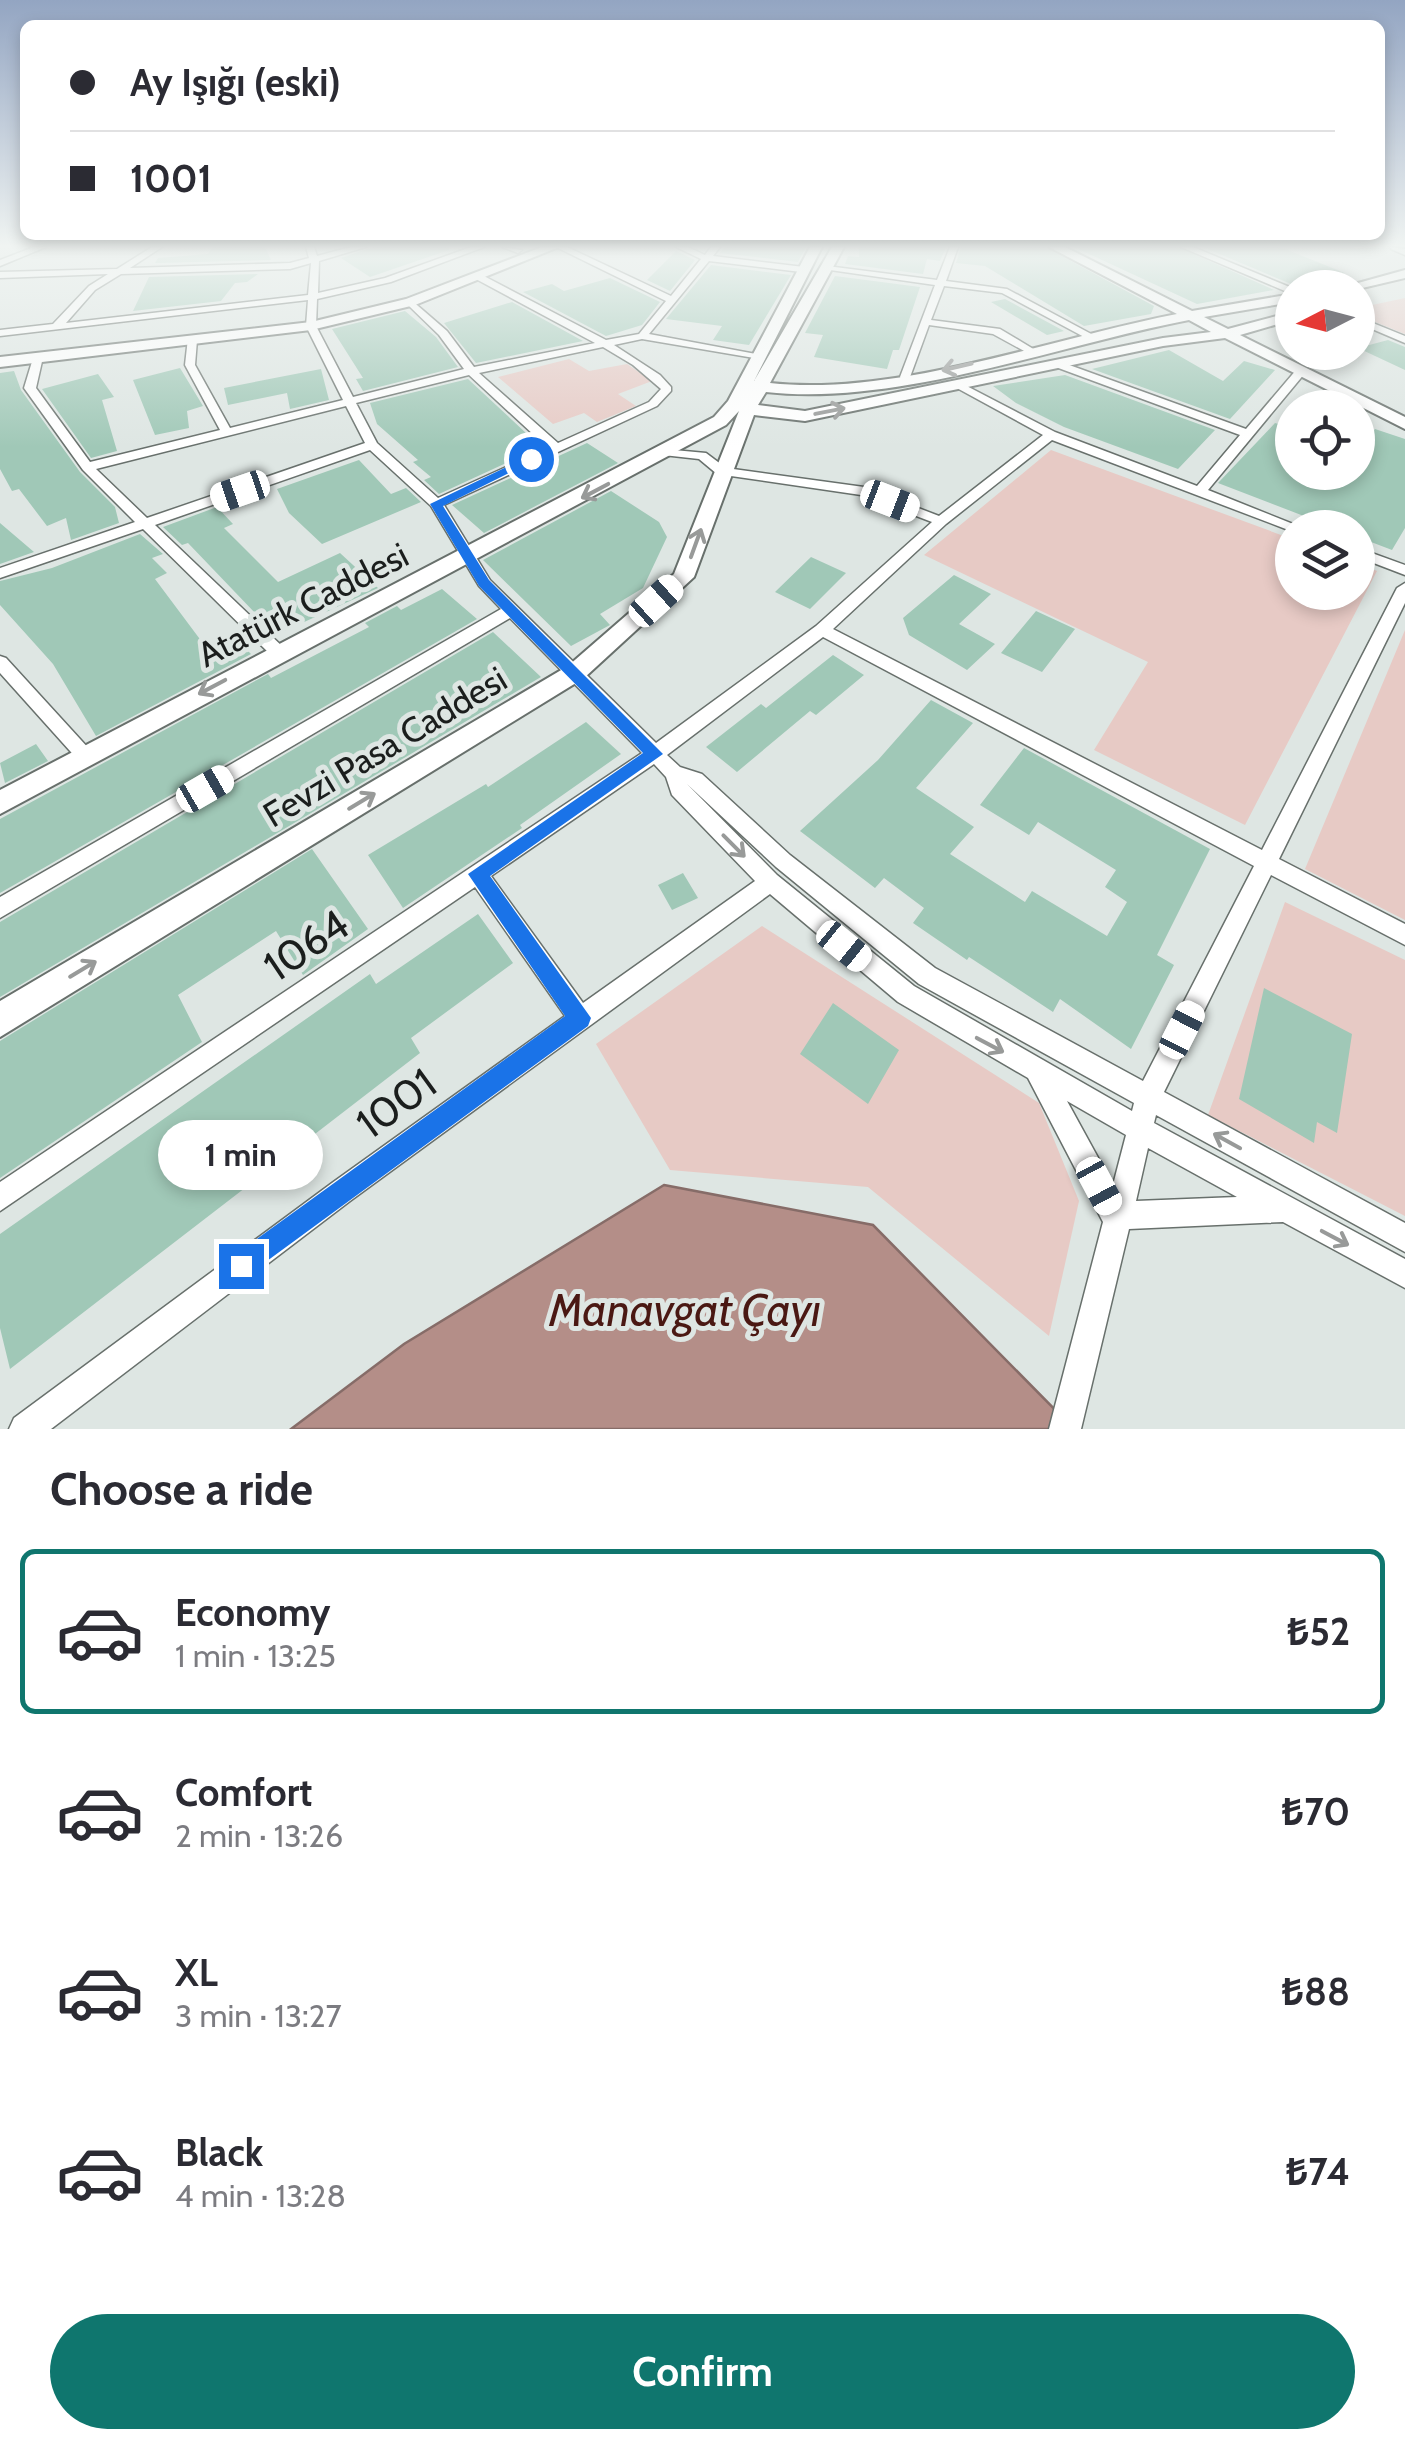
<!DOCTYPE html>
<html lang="en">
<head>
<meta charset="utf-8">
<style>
	body { margin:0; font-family:Cabin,sans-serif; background:#f2f2f3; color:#2b2b33; height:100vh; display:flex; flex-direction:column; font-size:38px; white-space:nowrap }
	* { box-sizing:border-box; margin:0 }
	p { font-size:32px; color:#7c7c81 }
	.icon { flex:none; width:55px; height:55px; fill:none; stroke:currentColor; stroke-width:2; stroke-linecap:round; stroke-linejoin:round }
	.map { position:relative; height:1429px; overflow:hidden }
	.details { display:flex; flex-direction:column; background:#fff; flex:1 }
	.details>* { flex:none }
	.top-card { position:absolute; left:20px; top:20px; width:1365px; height:220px; border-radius:15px; box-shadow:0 5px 15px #0003; display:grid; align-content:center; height:220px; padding:0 50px; background:#fff }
	.needle { width:65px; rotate:264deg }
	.controls { position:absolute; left:1275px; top:270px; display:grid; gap:20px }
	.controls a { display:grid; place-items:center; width:100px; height:100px; border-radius:50%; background:#fff; box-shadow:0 5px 15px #0003; font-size:50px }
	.end { position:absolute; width:45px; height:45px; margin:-22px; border:12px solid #1a73e8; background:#fff; box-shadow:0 0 0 5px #fff }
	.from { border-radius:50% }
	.bubble { position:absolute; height:70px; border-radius:35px; background:#fff; box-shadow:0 5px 15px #0003; font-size:32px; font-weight:800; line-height:70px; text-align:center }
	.car { position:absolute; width:30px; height:60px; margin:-30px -15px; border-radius:12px; box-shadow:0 0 8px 2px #0007; background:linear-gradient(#fff 24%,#345 0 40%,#fff 0 76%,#345 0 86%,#fff 0) }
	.top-card b { display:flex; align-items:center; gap:35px; height:95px; font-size:38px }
	.top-card b+b { border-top:2px solid #e1e1e2 }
	.top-card i { width:25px; height:25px; background:#2b2b33 }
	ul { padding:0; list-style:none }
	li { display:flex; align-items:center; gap:30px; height:165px; margin:0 20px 15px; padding:0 30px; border:5px solid transparent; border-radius:15px }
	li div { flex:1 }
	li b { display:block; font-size:38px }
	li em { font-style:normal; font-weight:800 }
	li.on { border-color:#0f766e }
	li>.icon { width:90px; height:90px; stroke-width:1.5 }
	h2 { padding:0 50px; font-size:45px; line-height:120px }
	.primary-button { display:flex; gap:20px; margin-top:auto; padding:20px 50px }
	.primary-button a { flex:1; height:115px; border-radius:60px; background:#0f766e; color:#fff; font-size:40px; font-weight:800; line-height:115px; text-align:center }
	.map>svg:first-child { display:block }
	.green { fill:#e7cac5 }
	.water { fill:#b48e88; stroke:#866c68; stroke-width:2.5 }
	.building { fill:#a0c8b7 }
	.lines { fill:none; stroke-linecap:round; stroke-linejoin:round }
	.street-casing { stroke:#68706c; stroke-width:3 }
	.secondary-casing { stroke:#68706c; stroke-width:4 }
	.street { fill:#fff; fill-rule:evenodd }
	.secondary { fill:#fff; fill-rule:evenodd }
	.oneway { stroke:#989a99 }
	.route { fill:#1a73e8 }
	.labels { text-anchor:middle; stroke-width:10; stroke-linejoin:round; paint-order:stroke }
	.street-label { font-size:35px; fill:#1b1e1d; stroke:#dee6e3 }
	.near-street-label { font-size:42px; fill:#1b1e1d; stroke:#dee6e3 }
	.near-water-label { font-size:45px; font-style:italic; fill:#4a1813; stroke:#dee6e3 }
</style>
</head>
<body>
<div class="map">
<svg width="1405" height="1429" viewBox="0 0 1405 1429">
	<rect width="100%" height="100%" fill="#dee6e3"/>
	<path class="green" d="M 1405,298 L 1405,334 L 1358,315 L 1358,308 Z
		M 569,359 L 589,371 L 627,364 L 652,381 L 618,394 L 636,406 L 597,422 L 584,413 L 553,424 L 498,377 Z
		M 1051,450 L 1292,539 L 1292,592 L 1358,592 L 1358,563 L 1377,571 L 1245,825 L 1094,750 L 1148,662 L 924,555 Z
		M 1405,630 L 1405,920 L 1305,869 Z
		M 1285,902 L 1405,960 L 1405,1216 L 1208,1115 Z
		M 762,926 L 1039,1103 L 1079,1201 L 1049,1336 L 868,1187 L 670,1170 L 596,1044 Z"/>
	<path class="water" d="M 664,1185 L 873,1225 L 1074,1429 L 291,1429 L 404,1344 Z"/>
	<path class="building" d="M 213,247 L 265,247 L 271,260 L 155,263 L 158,258 L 208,254 Z
		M 373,247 L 449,247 L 449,250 L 370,277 L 341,258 Z
		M 724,247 L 806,247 L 798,262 L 720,253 Z
		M 859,247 L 946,247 L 940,261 L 927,259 L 923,274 L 845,264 L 848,256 L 859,257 Z
		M 961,247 L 1045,247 L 1154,306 L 1151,314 L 1084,326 L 985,266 L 956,263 Z
		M 1074,247 L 1178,247 L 1274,290 L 1197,304 Z
		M 1203,247 L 1280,247 L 1345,273 L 1291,284 Z
		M 676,251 L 695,260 L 670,291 L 647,280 Z
		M 711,265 L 791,275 L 749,345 L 713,340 L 722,326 L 666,319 Z
		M 258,274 L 247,282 L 235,283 L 221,301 L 133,311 L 149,277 Z
		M 835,276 L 920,287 L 899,350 L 893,350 L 887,369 L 814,357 L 823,335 L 805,333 Z
		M 610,278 L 660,302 L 642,325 L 606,336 L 523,292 L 552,284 L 564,291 Z
		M 1005,299 L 1064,331 L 1047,335 L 991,302 Z
		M 512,302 L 583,341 L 476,363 L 444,323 Z
		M 405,311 L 436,337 L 458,367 L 363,391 L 356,379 L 363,378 L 332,329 Z
		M 1388,340 L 1405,347 L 1405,370 L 1358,348 Z
		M 1169,350 L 1223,381 L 1244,361 L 1275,370 L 1230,419 L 1092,369 Z
		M 180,368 L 203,406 L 187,411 L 189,428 L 155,435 L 133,380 Z
		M 321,369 L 329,400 L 290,409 L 287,393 L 228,405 L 224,388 Z
		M 14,371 L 21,390 L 80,472 L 115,507 L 119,523 L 71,540 L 66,518 L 47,526 L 19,489 L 12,491 L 0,469 L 0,373 Z
		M 98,374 L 114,397 L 102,400 L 117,451 L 91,458 L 42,389 Z
		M 1065,375 L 1215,430 L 1178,469 L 1064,427 L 1016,403 L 993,386 Z
		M 468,379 L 541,447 L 439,494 L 424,480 L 431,477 L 413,462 L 418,460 L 377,424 L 370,403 Z
		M 1275,423 L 1292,428 L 1292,472 L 1312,472 L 1334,480 L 1339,472 L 1358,472 L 1358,453 L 1375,429 L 1405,439 L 1405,528 L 1392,550 L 1358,537 L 1358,528 L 1335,528 L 1218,483 Z
		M 587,443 L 618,463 L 484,533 L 452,505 Z
		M 359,460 L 391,494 L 406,488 L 421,502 L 322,544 L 289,513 L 277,489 Z
		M 611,491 L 659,522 L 667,537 L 643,588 L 600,614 L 610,625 L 571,646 L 483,560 Z
		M 217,507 L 233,524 L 224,528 L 278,582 L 340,553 L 378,588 L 276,635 L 188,543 L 182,545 L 163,527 Z
		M 0,523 L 34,552 L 0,564 Z
		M 140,534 L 163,554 L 152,558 L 167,573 L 155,579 L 205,646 L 239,629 L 256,646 L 247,650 L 251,654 L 96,736 L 53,664 L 0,605 L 0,581 L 52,568 Z
		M 811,557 L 846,573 L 810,609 L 775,592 Z
		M 954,575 L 991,594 L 959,624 L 995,644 L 967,670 L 909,635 L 903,618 Z
		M 442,589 L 477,619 L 0,893 L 0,819 L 268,674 L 271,678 L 369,627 L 365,623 L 397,606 L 401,610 Z
		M 1036,611 L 1075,629 L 1042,672 L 1001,653 Z
		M 493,632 L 541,677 L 0,997 L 0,922 Z
		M 833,655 L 864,675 L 816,715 L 810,711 L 737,772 L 706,747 L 761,704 L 766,708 Z
		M 931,700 L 973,723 L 916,788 L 974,827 L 950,854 L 1025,902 L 1032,891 L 1107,936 L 1127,902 L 1105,887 L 1116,870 L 1038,822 L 1029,835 L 980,805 L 1024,748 L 1210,849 L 1157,955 L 1174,965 L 1131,1049 L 1060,999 L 1053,1012 L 969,957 L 967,960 L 913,923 L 924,908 L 884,878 L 875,888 L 800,831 L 878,760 Z
		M 586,722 L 621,754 L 520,825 L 522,828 L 403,908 L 368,855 L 486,784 L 488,787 Z
		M 36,744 L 48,761 L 5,783 L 0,763 Z
		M 312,849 L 368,929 L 303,975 L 276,931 L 178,995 L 202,1042 L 0,1178 L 0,1041 Z
		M 683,873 L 698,898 L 672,910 L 658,885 Z
		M 478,914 L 513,963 L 411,1038 L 420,1053 L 10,1369 L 0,1328 L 0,1234 L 370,974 L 376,984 Z
		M 1264,988 L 1352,1034 L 1337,1133 L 1317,1122 L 1314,1143 L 1239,1099 Z
		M 833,1003 L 899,1050 L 868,1104 L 800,1054 Z"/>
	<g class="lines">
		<defs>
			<path id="street" d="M 34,247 L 46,247 L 0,266 L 0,260 Z
				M 152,247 L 162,247 L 130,268 L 290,263 L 309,258 L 306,247 L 314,247 L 317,256 L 351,247 L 366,247 L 319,261 L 318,293 L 385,278 L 471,247 L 484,247 L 391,282 L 317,299 L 316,326 L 353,397 L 464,369 L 439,335 L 407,304 L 405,302 L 410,299 L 447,331 L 474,367 L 595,343 L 474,278 L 474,274 L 480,274 L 606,340 L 639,334 L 666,301 L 556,247 L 567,247 L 671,296 L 701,259 L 676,247 L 688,247 L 705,255 L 711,247 L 720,247 L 713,256 L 804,267 L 801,272 L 709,261 L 649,334 L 756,354 L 761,357 L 760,359 L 642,339 L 614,345 L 660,375 L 671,387 L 671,391 L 657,406 L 444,505 L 490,580 L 656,743 L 816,626 L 932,522 L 861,495 L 717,474 L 699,459 L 663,455 L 663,449 L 706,453 L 726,468 L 864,487 L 939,516 L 1043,435 L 955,387 L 955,383 L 959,382 L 1055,432 L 1197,486 L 1240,435 L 1053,366 L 1053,362 L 1061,362 L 1246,429 L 1297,369 L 1305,369 L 1305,373 L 1208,490 L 1303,528 L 1292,528 L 1291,531 L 1052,440 L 946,524 L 833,629 L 1262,850 L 1397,588 L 1405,583 L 1405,603 L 1279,859 L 1405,924 L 1405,945 L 1271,875 L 1164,1092 L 1405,1223 L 1405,1252 L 1156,1115 L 1154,1123 L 1405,1259 L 1405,1288 L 1283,1222 L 1129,1229 L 1081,1429 L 1049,1429 L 1103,1222 L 1028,1078 L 898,1002 L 770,894 L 350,1201 L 51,1429 L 9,1429 L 14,1418 L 332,1183 L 565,1016 L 475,887 L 0,1211 L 0,1182 L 642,753 L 510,618 L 0,918 L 0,897 L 501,609 L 479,586 L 431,506 L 370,450 L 155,525 L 284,648 L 286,652 L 284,656 L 272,656 L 143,529 L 0,578 L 0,568 L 135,522 L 83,470 L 24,388 L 34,355 L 43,357 L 36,388 L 90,462 L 220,430 L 185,365 L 188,338 L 197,340 L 195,365 L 230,428 L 343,400 L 306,326 L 308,300 L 0,336 L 0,330 L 53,324 L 89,286 L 108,274 L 0,278 L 0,272 L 117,269 ZM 311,263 L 308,295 L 66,323 L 95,290 L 121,274 L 290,269 ZM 603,347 L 633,365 L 661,389 L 649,402 L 558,443 L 479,373 ZM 469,375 L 548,448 L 438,498 L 377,443 L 356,403 ZM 346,406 L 365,443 L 147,518 L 96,469 ZM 823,637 L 1254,866 L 1143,1081 L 935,968 L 790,855 L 702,774 L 680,767 L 667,755 ZM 654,764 L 666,777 L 672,795 L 755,881 L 583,1003 L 491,876 ZM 687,784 L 776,867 L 919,984 L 1134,1103 L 1132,1111 L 914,986 L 777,875 ZM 1067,1101 L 1126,1135 L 1113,1185 ZM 1148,1148 L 1237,1197 L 1136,1201 Z
				M 502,247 L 522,250 L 518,253 Z
				M 950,247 L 958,247 L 946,281 L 1007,289 L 1095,336 L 1086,338 L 1002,293 L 944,286 L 931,320 L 1000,329 L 1035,350 L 1026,352 L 993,334 L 929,325 L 910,377 L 901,379 L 900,377 L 935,285 L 823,269 L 827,266 L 937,280 Z
				M 1181,247 L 1193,247 L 1292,288 L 1292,294 Z
				M 1390,247 L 1405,249 L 1405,255 L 1391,249 Z
				M 1358,317 L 1405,336 L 1405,343 L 1358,323 Z
				M 1358,548 L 1405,565 L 1405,575 L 1358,557 Z
				M 0,656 L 6,658 L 91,751 L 94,756 L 91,761 L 79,761 L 0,673 Z"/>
			<path id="secondary" d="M 542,247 L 559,247 L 415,305 L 311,330 L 0,367 L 0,357 L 311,322 L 406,299 Z
				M 810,247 L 822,247 L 754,381 L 832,247 L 844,247 L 770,383 C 896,397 1052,338 1177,314 L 1049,247 L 1065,247 L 1192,311 L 1292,294 L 1292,302 L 1204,317 L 1228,329 L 1292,312 L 1292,320 L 1240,335 L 1405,417 L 1405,429 L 1225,338 L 1163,346 L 805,421 L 754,415 L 694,577 L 584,678 L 0,1037 L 0,1001 L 568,666 L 674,574 L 739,411 L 726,425 L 0,814 L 0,790 L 714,417 L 728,401 ZM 1189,320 L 1211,332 L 1163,338 L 805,411 L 758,405 L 766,392 C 898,407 1058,345 1189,320 Z
				M 1405,270 L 1405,278 L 1358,289 L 1340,288 Z"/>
		</defs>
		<use href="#street" class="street-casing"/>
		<use href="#secondary" class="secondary-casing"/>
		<use href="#street" class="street"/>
		<use href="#secondary" class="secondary"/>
	</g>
	<defs><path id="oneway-shaft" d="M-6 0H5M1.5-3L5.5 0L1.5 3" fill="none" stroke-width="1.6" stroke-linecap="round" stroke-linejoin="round" transform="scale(2.5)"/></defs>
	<g class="oneway">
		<use href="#oneway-shaft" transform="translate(957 367) rotate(167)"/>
		<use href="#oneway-shaft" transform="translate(830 411) rotate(-11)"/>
		<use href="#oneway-shaft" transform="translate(595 491) rotate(152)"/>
		<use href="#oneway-shaft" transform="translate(696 543) rotate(-70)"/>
		<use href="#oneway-shaft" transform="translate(212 687) rotate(152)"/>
		<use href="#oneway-shaft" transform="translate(362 801) rotate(-31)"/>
		<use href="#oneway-shaft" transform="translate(734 846) rotate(45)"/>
		<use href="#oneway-shaft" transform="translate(83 969) rotate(-31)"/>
		<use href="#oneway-shaft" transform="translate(990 1045) rotate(28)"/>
		<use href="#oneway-shaft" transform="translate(1227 1141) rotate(-151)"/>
		<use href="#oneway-shaft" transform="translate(1335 1238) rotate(28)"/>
	</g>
	<linearGradient id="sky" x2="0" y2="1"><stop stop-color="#93a5c2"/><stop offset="0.55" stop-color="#f0f4f2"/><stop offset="1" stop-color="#f0f4f2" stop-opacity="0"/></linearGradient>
	<rect width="1405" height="447" fill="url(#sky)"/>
	<path class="route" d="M 527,457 L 537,459 L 443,506 L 489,580 L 663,754 L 490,876 L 591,1018 L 588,1026 L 241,1280 L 232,1276 L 228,1266 L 232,1257 L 565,1016 L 468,874 L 643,753 L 479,586 L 430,504 Z"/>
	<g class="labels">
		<g class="street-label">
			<text transform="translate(303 605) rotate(-27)" y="12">Atatürk Caddesi</text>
			<text transform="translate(385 747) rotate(-31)" y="12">Fevzi Pasa Caddesi</text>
		</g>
		<g class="near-street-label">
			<text transform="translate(306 945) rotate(-34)" y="15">1064</text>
			<text transform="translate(396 1103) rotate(-36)" y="15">1001</text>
		</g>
		<g class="near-water-label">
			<text x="685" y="1326">Manavgat Çayı</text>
		</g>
	</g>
</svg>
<div class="controls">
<a><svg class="needle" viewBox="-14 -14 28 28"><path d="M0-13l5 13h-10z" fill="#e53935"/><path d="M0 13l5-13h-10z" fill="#7c7c81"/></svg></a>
<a><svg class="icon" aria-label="locate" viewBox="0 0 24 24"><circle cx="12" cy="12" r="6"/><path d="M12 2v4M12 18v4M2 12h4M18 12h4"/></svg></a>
<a><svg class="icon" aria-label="layers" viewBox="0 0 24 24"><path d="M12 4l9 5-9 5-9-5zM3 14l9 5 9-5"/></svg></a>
</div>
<i class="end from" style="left:531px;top:459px"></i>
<i class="end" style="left:241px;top:1266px"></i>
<div class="bubble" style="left:158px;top:1120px;width:165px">1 min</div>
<i class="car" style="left:240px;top:491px;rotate:251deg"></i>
<i class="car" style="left:890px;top:501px;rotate:111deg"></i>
<i class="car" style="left:656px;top:601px;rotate:48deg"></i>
<i class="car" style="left:205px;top:789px;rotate:60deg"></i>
<i class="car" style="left:844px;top:946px;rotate:129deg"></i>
<i class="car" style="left:1182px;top:1030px;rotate:27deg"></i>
<i class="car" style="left:1099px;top:1186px;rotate:152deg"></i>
<div class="top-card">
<b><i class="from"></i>Ay Işığı (eski)</b>
<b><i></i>1001</b>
</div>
</div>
<section class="details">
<h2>Choose a ride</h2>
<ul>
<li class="on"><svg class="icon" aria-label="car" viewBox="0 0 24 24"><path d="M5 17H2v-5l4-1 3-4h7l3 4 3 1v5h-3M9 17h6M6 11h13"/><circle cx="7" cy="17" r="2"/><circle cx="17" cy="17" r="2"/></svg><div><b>Economy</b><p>1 min · 13:25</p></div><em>₺52</em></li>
<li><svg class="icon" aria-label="car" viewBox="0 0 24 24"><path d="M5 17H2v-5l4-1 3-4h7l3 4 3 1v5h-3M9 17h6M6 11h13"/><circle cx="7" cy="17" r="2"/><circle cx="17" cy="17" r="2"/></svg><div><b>Comfort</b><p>2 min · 13:26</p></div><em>₺70</em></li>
<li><svg class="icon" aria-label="car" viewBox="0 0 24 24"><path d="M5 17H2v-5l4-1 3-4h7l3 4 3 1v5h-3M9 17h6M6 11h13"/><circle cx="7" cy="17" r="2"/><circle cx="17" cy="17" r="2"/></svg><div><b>XL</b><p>3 min · 13:27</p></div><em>₺88</em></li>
<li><svg class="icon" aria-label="car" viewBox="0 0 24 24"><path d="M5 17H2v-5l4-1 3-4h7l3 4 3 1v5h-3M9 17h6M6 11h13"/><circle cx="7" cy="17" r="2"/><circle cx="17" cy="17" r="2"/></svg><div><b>Black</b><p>4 min · 13:28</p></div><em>₺74</em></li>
</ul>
<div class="primary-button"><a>Confirm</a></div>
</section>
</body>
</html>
